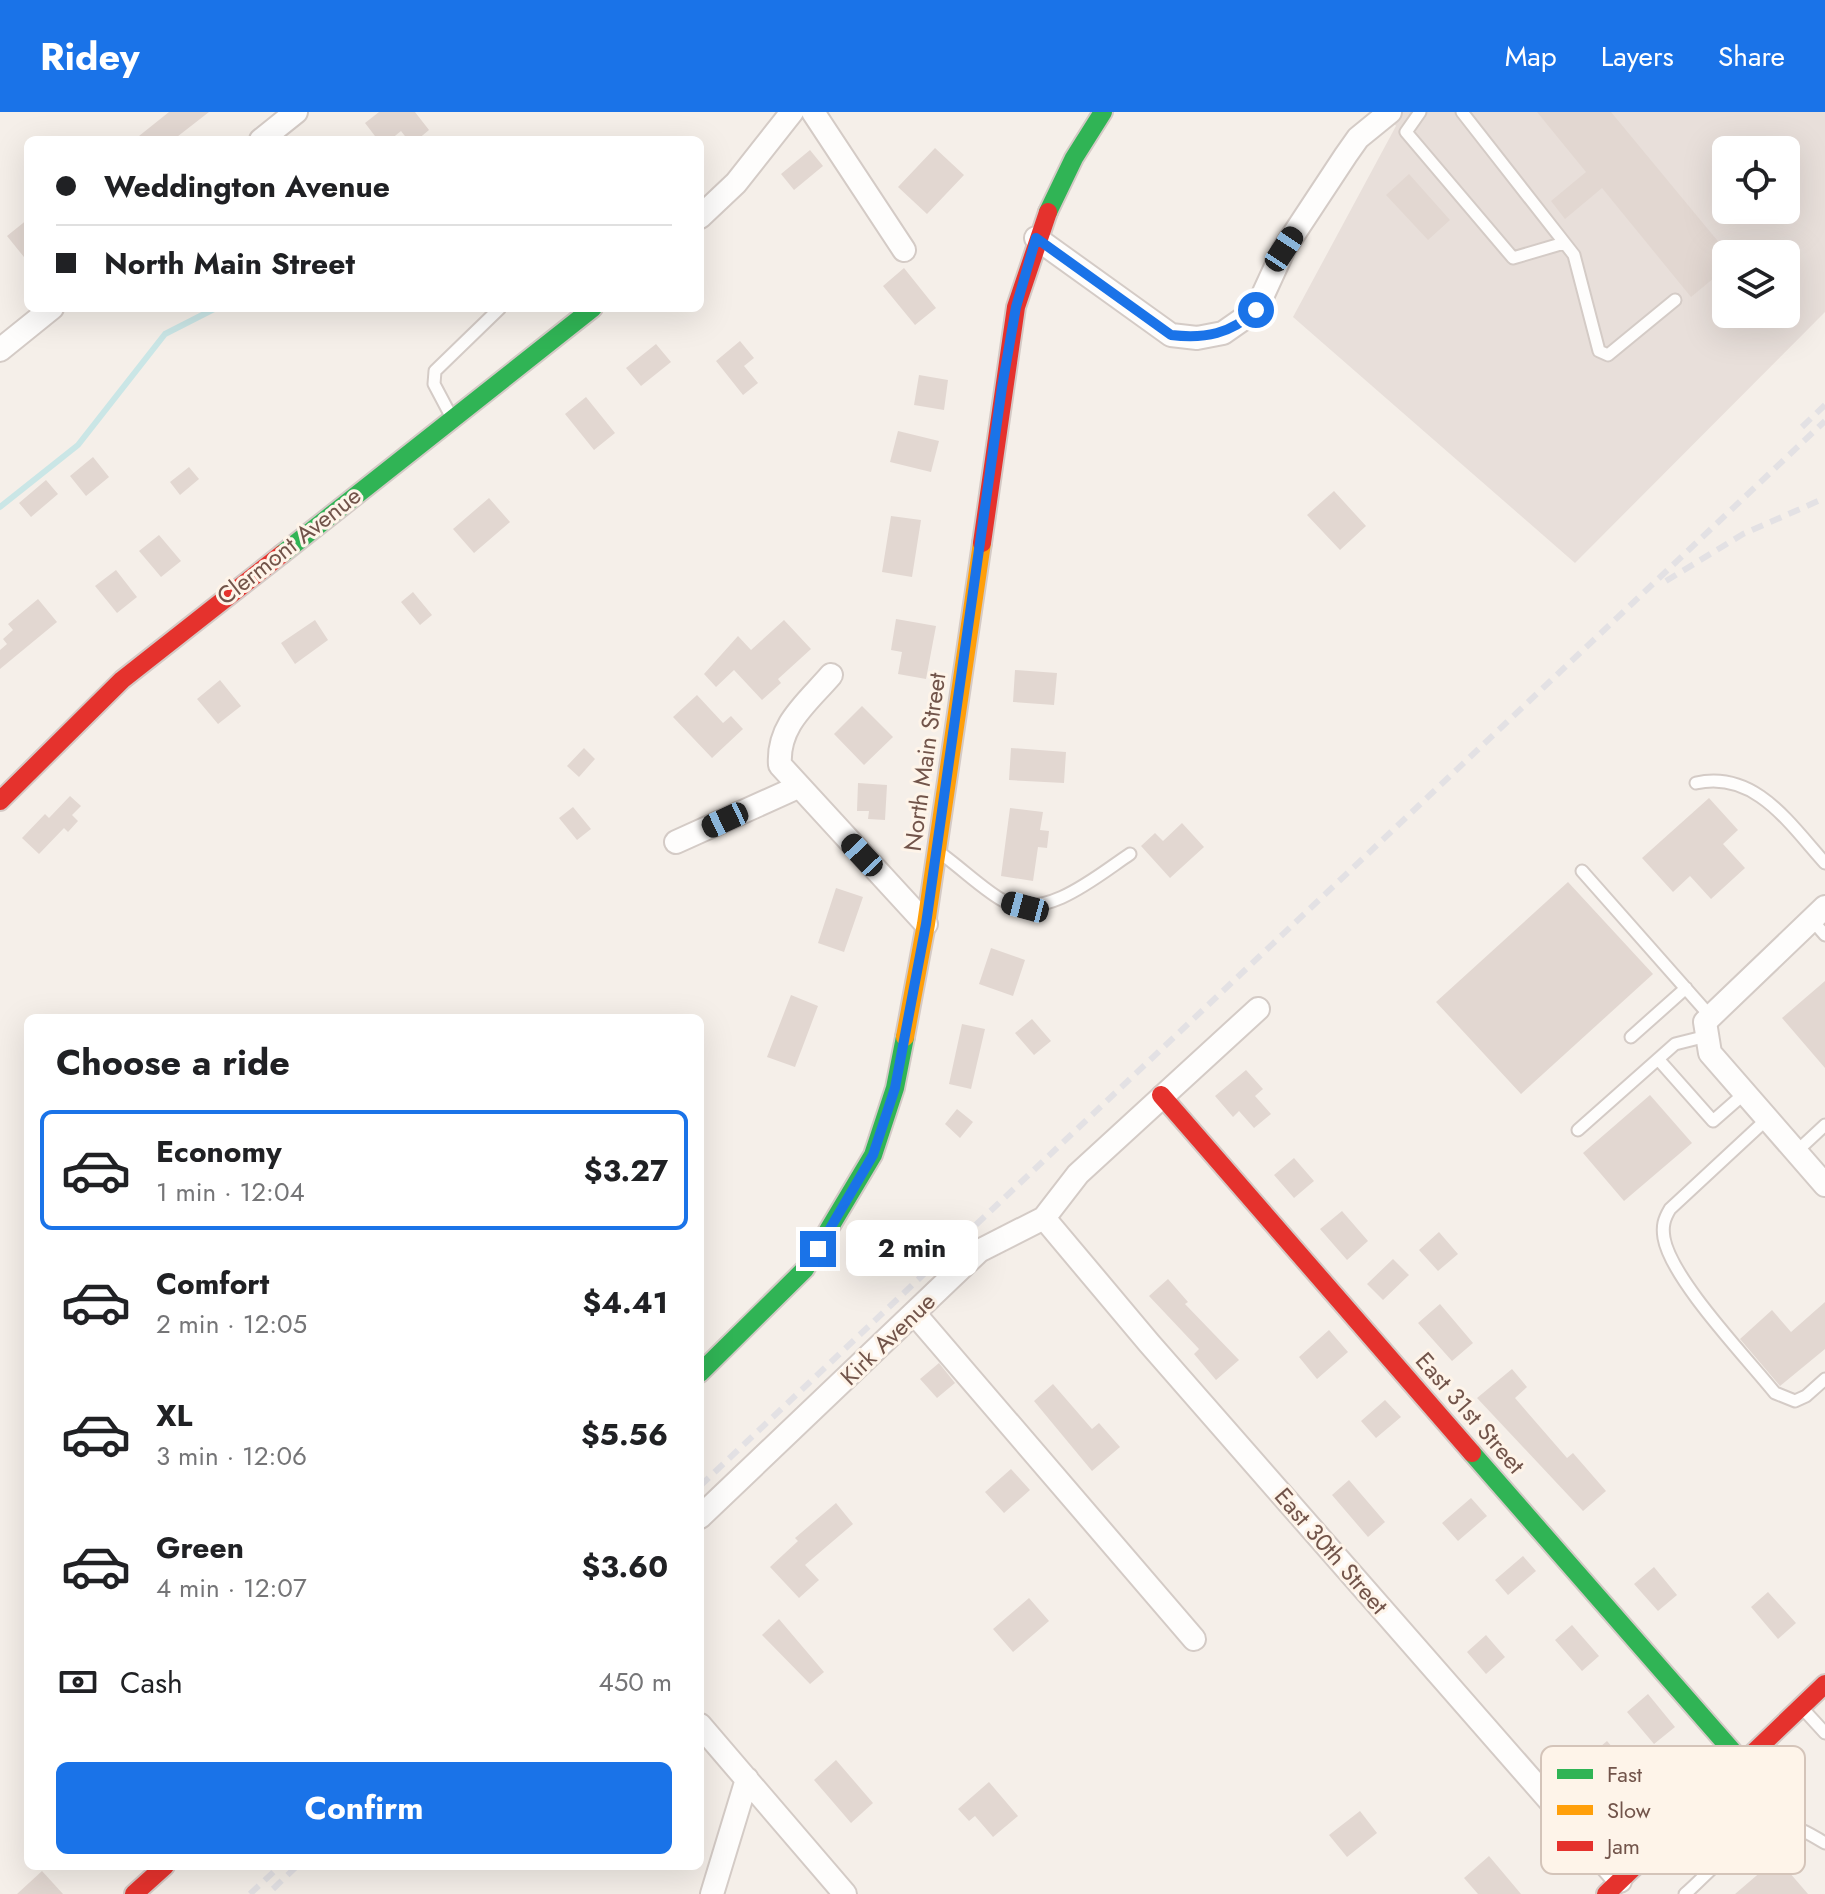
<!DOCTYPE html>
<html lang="en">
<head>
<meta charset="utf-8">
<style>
	body { margin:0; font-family:Jost,sans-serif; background:#f2f2f2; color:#202124; height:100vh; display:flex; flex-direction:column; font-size:30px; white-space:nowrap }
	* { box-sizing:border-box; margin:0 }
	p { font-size:26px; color:#757577 }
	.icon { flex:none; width:44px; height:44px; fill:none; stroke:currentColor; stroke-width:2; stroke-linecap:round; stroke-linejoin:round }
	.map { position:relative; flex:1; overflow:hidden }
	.sheet { position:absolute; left:24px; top:902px; width:680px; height:856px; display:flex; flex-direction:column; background:#fff; border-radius:12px; box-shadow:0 8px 32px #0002 }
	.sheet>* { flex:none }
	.banner { position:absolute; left:24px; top:24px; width:680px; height:176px; border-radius:12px; box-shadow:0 8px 32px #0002; display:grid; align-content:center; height:176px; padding:0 32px; background:#fff }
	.tools { position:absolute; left:1712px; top:24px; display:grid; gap:16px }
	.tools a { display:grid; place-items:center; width:88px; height:88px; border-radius:12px; background:#fff; box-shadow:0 8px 32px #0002; font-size:40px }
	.end { position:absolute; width:36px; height:36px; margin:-18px; border:10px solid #1a73e8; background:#fff; box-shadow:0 0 0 4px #fff }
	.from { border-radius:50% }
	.bubble { position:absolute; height:56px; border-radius:12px; background:#fff; box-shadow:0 8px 32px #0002; font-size:26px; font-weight:700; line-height:56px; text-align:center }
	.car { position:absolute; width:24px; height:48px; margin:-24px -12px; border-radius:10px; box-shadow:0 0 6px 2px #0007; background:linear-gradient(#222 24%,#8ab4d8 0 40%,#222 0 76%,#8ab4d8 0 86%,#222 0) }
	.banner b { display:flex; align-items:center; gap:28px; height:76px; font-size:30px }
	.banner b+b { border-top:2px solid #e0e0e0 }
	.banner i { width:20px; height:20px; background:#202124 }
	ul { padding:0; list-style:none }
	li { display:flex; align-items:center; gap:24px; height:120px; margin:0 16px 12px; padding:0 16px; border:4px solid transparent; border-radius:12px }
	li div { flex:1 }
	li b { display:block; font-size:30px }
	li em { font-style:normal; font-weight:700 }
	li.current { border-color:#1a73e8 }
	li>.icon { width:72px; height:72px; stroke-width:1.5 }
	h2 { padding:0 32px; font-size:36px; line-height:96px }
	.pay { display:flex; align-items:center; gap:20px; height:88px; padding:0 32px; font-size:30px }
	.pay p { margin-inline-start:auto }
	.cta { display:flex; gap:16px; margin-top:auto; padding:16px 32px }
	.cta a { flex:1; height:92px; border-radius:12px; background:#1a73e8; color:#fff; font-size:32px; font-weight:700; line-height:92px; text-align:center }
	header { display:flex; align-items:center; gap:48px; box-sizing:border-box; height:112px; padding:0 40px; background:#1a73e8; color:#fff }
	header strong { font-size:38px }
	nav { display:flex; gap:44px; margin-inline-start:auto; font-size:28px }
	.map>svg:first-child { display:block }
	.industrial { fill:#e8dfda; fill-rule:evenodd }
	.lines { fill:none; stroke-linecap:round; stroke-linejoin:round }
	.stream { stroke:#cae6e6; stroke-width:6 }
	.building { fill:#e2d7d1 }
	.lane-casing { stroke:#d4cbc6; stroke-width:15 }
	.street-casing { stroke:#d4cbc6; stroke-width:26 }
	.fast-casing { stroke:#d4cac6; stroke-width:22 }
	.slow-casing { stroke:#d4cac6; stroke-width:22 }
	.jam-casing { stroke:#d4cac6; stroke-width:22 }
	.lane { stroke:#fefdfc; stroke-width:11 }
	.street { stroke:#fefdfc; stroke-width:22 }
	.fast { stroke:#30b455; stroke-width:18 }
	.slow { stroke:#ff9f0a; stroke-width:18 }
	.jam { stroke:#e5322d; stroke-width:18 }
	.rail { stroke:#e3e1e4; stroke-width:6; stroke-dasharray:12 8; stroke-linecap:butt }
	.route { stroke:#1a73e8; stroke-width:10 }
	.labels { text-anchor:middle; stroke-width:6; stroke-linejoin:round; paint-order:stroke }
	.street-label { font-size:24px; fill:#72544a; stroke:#fef4e9 }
	.key { fill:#fef4e9; stroke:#d4c4b9; stroke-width:2 }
	.key-label { font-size:22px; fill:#72544a }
</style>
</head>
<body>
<header>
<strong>Ridey</strong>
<nav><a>Map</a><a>Layers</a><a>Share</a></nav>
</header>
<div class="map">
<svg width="1825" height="1782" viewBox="0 0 1825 1782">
	<rect width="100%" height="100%" fill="#f5efe9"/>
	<path class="industrial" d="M 1386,0 L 1825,0 L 1825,200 L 1575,451 L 1293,205 L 1396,14 ZM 1726,38 L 1786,38 L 1786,98 L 1726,98 ZM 1726,142 L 1786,142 L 1786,202 L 1726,202 Z"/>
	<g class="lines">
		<path class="stream" d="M 0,395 L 78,333 L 165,222 L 216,196"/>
	</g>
	<path class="building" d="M 169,0 L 209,0 L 173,28 L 134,28 Z
		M 379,0 L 415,0 L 429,18 L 417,28 L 408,28 L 401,19 L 390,28 L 378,28 L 365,11 Z
		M 1537,0 L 1611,0 L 1726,139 L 1726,156 L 1691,185 L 1602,76 L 1565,107 L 1551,89 L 1586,60 Z
		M 935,36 L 964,63 L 927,102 L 898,75 Z
		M 810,38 L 823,54 L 794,78 L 781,62 Z
		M 1409,62 L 1450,108 L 1428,128 L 1386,83 Z
		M 28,107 L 28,150 L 7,124 Z
		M 904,156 L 936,196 L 915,213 L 883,174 Z
		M 740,229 L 754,246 L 744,254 L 758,271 L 743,283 L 716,249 Z
		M 656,232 L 671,250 L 641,274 L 626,256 Z
		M 919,263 L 948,268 L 944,298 L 914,293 Z
		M 586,285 L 615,321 L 594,338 L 565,302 Z
		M 898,319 L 939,329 L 931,360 L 890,350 Z
		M 93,345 L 109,365 L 86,384 L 70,364 Z
		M 189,355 L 199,367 L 180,383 L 170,370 Z
		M 46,368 L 58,382 L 31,405 L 19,391 Z
		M 1334,379 L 1366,414 L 1340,438 L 1307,403 Z
		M 489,386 L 510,410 L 474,441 L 453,417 Z
		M 891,404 L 921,408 L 912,465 L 882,460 Z
		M 159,423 L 181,449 L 161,465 L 139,439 Z
		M 116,458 L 137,485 L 117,501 L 95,474 Z
		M 413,480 L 432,503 L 420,513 L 401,490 Z
		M 38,487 L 57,510 L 0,557 L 0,538 L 7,532 L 3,527 L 13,518 L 8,512 Z
		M 896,507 L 936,514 L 926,567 L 898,562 L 902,540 L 891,538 Z
		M 315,508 L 328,528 L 295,552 L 281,531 Z
		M 784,508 L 811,537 L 778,567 L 781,571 L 762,588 L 734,558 L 716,575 L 704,562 L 738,524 L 751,538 Z
		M 1015,558 L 1057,561 L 1054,593 L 1013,590 Z
		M 220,568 L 241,594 L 218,612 L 197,587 Z
		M 697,583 L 723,611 L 731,604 L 743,617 L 712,646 L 673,605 Z
		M 862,594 L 893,625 L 864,653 L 834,622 Z
		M 584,636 L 595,647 L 579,665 L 567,654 Z
		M 1011,636 L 1066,640 L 1064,671 L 1009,668 Z
		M 858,671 L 887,673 L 885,708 L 868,707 L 869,699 L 857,699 Z
		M 70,684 L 81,694 L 72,703 L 78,709 L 68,720 L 64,716 L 39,742 L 22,726 L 45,702 L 49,706 Z
		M 1709,686 L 1738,718 L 1723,732 L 1745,756 L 1711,787 L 1690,764 L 1673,780 L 1642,746 Z
		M 573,695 L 591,717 L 577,728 L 559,706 Z
		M 1010,696 L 1043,700 L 1040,718 L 1049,719 L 1047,736 L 1038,735 L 1033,769 L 1001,764 Z
		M 1182,711 L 1204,735 L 1170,766 L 1141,734 L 1155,721 L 1163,729 Z
		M 1568,770 L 1653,862 L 1521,982 L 1436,890 Z
		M 836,776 L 863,785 L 844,840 L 818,831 Z
		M 991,836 L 1025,848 L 1013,884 L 979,872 Z
		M 1825,869 L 1825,956 L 1782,906 Z
		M 791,883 L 818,894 L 795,955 L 767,945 Z
		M 1032,907 L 1051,929 L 1034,943 L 1015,921 Z
		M 962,912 L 985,917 L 971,977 L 949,972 Z
		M 1246,958 L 1263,977 L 1255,984 L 1271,1002 L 1254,1016 L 1239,999 L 1233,1005 L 1215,984 Z
		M 1650,983 L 1692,1031 L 1624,1089 L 1583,1041 Z
		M 957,997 L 973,1010 L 960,1026 L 945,1012 Z
		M 1294,1046 L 1314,1069 L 1294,1086 L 1274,1063 Z
		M 1342,1099 L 1368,1129 L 1347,1148 L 1320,1117 Z
		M 1439,1120 L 1458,1142 L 1438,1159 L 1419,1138 Z
		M 1393,1147 L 1409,1163 L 1383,1188 L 1367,1172 Z
		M 1168,1167 L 1188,1190 L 1185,1192 L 1239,1248 L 1216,1268 L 1194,1242 L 1199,1237 L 1149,1184 Z
		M 1825,1190 L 1825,1237 L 1780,1274 L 1740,1227 L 1772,1198 L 1791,1220 Z
		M 1440,1192 L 1473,1231 L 1452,1249 L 1418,1211 Z
		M 1329,1218 L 1348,1240 L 1317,1267 L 1299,1245 Z
		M 939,1251 L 955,1271 L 937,1286 L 920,1267 Z
		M 1512,1257 L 1527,1275 L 1515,1286 L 1567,1346 L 1573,1341 L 1606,1379 L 1583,1399 L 1477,1286 Z
		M 1053,1272 L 1092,1317 L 1099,1311 L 1120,1335 L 1092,1359 L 1034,1289 Z
		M 1385,1288 L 1401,1305 L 1376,1326 L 1361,1309 Z
		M 1011,1357 L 1030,1378 L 1004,1401 L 985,1380 Z
		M 1349,1368 L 1385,1410 L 1368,1425 L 1332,1383 Z
		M 1471,1386 L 1487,1404 L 1458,1429 L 1442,1411 Z
		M 836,1391 L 853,1412 L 805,1453 L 819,1468 L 799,1486 L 770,1455 L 798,1429 L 795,1426 Z
		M 1523,1444 L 1536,1459 L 1508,1483 L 1495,1468 Z
		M 1654,1455 L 1677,1483 L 1658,1499 L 1634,1472 Z
		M 1768,1480 L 1796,1511 L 1778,1527 L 1751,1495 Z
		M 1029,1486 L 1049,1509 L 1013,1540 L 993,1517 Z
		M 779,1507 L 824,1560 L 810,1572 L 762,1523 Z
		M 1572,1513 L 1599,1544 L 1582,1559 L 1555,1528 Z
		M 1486,1523 L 1505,1545 L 1486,1562 L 1467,1540 Z
		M 1648,1582 L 1675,1615 L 1654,1632 L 1627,1600 Z
		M 1607,1629 L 1626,1651 L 1587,1686 L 1567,1663 Z
		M 836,1648 L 873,1691 L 851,1711 L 814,1668 Z
		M 989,1670 L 1018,1704 L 993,1725 L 975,1704 L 969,1709 L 958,1697 Z
		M 1360,1699 L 1377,1721 L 1347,1745 L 1329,1723 Z
		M 1489,1744 L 1521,1782 L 1478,1782 L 1464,1766 Z
		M 1777,1746 L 1808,1782 L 1735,1782 Z
		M 42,1759 L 63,1782 L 17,1782 Z"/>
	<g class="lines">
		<defs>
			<path id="lane" d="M 1420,0 L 1406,20 L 1513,146 L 1564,131
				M 1462,0 L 1574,143 L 1599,239 L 1608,243 L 1675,188
				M 452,306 L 434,272 L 435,259 L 500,196
				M 1696,671 C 1755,658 1789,711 1825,751
				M 940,741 C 958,753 989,783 1006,790 C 1048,807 1097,764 1130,742
				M 1582,759 L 1711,905
				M 1812,808 L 1825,823
				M 1631,925 L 1686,876
				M 1658,947 L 1713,1009 L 1745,981
				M 1767,1007 L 1670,1097 C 1664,1107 1662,1114 1664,1126 C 1671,1167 1747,1246 1775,1281 L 1795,1289 L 1806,1284 L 1825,1267
				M 1578,1018 L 1675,932 L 1707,924
				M 1796,1040 L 1825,1013
				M 1804,1598 L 1825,1621
				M 1685,1782 C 1712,1759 1756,1703 1796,1716 C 1806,1719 1816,1726 1825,1731"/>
			<path id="street" d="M 813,0 L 904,138
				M 261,28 L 296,0
				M 700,105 L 736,71 L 792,0
				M 1036,126 L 1171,223 L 1197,226 L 1223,221 L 1256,198 L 1284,137 L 1346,43 L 1358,26 L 1390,0
				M 0,238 L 52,196
				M 831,563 C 807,591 777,613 780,653 L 926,812
				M 676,730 L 798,675
				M 1825,795 L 1705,910 L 1710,941 L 1825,1073
				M 1044,1106 L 1149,1231 L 1620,1769
				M 914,1201 L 1194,1527
				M 700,1405 L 979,1139 L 1044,1106 L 1078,1062 L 1258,897
				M 700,1613 L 845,1782
				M 712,1782 L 747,1667"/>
			<path id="fast" d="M 1048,100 L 1074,46 L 1103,0
				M 282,442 L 593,196
				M 700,1261 L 805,1157 L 873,1043 L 895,976 L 905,925
				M 1472,1341 L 1742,1650"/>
			<path id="slow" d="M 905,925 L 926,812 L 982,431"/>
			<path id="jam" d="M 982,431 L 1016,195 L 1048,100
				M 0,689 L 122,568 L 282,442
				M 1161,983 L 1472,1341
				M 134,1782 L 165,1754
				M 1606,1782 L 1825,1572"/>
		</defs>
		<use href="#lane" class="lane-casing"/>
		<use href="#street" class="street-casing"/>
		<use href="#fast" class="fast-casing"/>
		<use href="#slow" class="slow-casing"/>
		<use href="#jam" class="jam-casing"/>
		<use href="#lane" class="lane"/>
		<use href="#street" class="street"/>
		<use href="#fast" class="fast"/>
		<use href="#slow" class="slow"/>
		<use href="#jam" class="jam"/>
		<path class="rail" d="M 1802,315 L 1825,293
			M 1666,469 L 1743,422 L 1825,386
			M 700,1374 L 1825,309
			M 273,1777 L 297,1754
			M 250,1782 L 280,1754"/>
	</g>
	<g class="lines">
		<path class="route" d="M 818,1137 L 873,1043 L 895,976 L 926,812 L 1002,275 L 1016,195 L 1036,126 L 1171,223 C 1205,227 1231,222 1256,198"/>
	</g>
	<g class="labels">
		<g class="street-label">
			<text transform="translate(289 434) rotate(-38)" y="8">Clermont Avenue</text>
			<text transform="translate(925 650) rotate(-82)" y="8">North Main Street</text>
			<text transform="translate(888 1227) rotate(-44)" y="8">Kirk Avenue</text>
			<text transform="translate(1470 1301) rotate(49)" y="8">East 31st Street</text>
			<text transform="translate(1331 1439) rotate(49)" y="8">East 30th Street</text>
		</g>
	</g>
	<rect x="1541" y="1634" width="264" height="128" rx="12" class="key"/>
	<rect x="1557" y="1657" width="36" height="10" fill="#30b455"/>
	<rect x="1557" y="1693" width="36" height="10" fill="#ff9f0a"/>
	<rect x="1557" y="1729" width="36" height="10" fill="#e5322d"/>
	<g class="key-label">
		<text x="1607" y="1670">Fast</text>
		<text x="1607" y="1706">Slow</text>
		<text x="1607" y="1742">Jam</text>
	</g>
</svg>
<div class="tools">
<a><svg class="icon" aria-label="locate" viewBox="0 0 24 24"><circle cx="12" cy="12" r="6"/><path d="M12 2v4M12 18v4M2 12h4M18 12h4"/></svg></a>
<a><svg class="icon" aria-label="layers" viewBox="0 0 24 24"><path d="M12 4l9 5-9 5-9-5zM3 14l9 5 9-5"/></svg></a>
</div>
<i class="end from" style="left:1256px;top:198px"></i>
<i class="end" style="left:818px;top:1137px"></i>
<div class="bubble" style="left:846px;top:1108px;width:132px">2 min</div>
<i class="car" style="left:1284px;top:137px;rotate:33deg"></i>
<i class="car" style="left:725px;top:708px;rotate:245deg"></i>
<i class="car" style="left:862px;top:743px;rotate:317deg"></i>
<i class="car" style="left:1025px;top:795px;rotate:285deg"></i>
<div class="banner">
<b><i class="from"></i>Weddington Avenue</b>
<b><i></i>North Main Street</b>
</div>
<section class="sheet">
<h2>Choose a ride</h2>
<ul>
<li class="current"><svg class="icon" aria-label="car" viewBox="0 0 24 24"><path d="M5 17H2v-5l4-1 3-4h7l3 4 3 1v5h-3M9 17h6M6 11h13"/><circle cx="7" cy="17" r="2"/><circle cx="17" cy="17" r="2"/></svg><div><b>Economy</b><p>1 min · 12:04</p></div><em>$3.27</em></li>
<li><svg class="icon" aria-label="car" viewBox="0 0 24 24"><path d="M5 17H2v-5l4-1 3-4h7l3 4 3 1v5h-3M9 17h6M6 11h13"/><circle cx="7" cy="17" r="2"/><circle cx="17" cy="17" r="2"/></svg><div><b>Comfort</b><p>2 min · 12:05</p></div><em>$4.41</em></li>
<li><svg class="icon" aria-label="car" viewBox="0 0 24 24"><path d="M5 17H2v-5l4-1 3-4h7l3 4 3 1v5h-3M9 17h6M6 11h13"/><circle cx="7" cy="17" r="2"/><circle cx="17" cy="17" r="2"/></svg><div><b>XL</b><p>3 min · 12:06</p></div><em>$5.56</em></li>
<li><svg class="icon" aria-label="car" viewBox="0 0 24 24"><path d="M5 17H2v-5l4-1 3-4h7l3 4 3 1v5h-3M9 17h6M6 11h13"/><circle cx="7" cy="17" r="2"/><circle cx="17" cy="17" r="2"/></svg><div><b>Green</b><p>4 min · 12:07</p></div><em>$3.60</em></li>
</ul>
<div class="pay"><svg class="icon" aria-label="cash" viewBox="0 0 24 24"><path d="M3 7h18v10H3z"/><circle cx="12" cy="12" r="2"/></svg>Cash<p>450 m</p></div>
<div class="cta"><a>Confirm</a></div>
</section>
</div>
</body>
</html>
